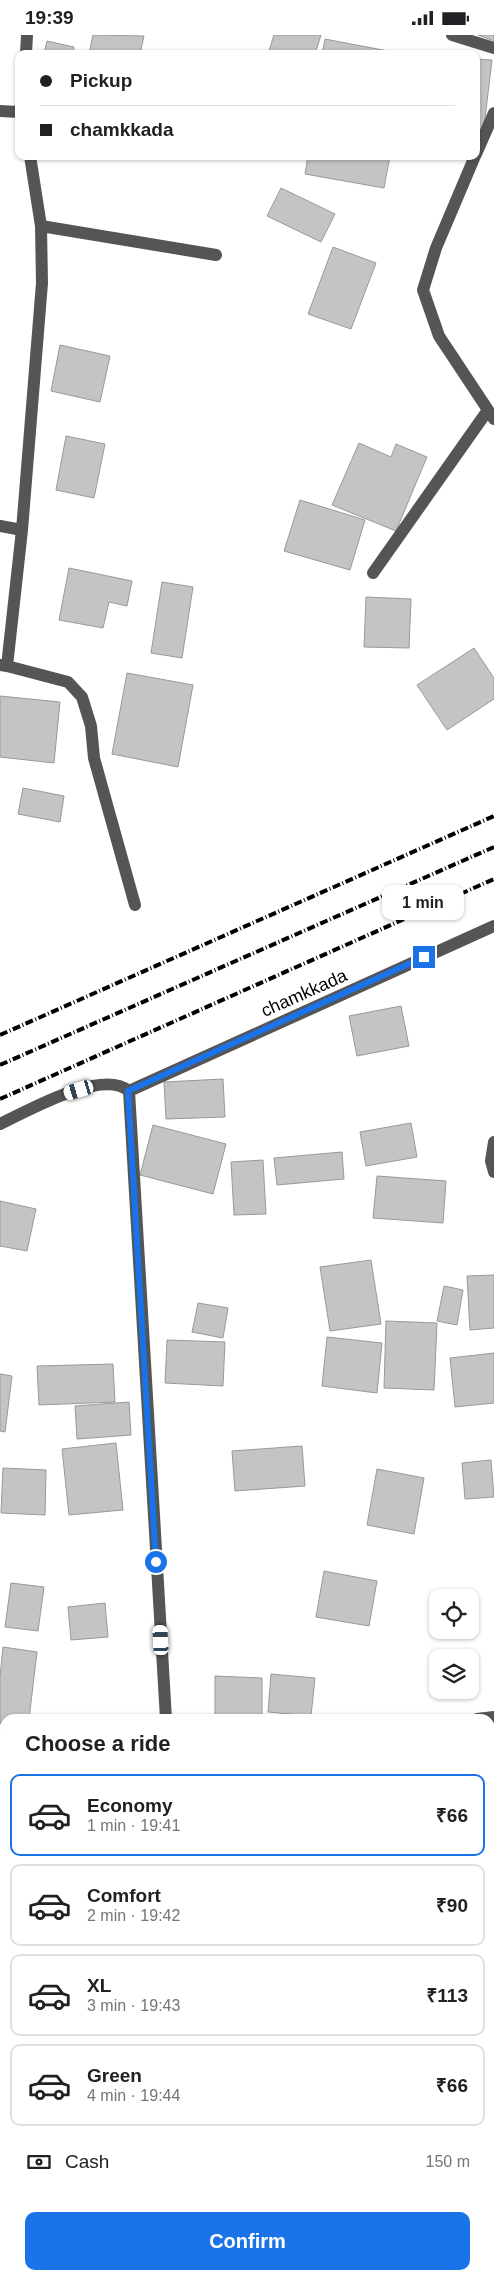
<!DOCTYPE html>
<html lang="en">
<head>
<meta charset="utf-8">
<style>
	body { margin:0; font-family:Arial,sans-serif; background:#f2f2f2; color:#202124; height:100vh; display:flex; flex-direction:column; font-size:19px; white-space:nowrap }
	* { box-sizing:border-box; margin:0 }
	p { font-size:16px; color:#757577 }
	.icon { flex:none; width:28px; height:28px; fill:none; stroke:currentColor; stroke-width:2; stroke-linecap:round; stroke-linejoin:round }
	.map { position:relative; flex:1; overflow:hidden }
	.panel { position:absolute; left:0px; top:1679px; width:495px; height:566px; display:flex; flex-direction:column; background:#fff; border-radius:15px 15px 0 0; box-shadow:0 1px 4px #0004 }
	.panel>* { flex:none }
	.top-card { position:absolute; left:15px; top:15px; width:465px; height:110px; border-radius:10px; box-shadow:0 1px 4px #0004; display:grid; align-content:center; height:110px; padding:0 25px; background:#fff }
	.buttons { position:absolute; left:429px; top:1554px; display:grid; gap:10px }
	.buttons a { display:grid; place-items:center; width:50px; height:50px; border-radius:10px; background:#fff; box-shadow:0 1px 4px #0004; font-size:25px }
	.end { position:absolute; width:22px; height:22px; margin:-11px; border:6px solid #1a73e8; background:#fff; box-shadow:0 0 0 2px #fff }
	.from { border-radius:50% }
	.bubble { position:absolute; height:35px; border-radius:10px; background:#fff; box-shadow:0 1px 4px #0004; font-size:16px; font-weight:700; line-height:35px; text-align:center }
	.car { position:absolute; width:15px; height:30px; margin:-15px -8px; border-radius:6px; box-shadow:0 0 4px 1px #0007; background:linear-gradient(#fff 24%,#345 0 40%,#fff 0 76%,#345 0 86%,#fff 0) }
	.top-card b { display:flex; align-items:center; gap:18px; height:48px; font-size:19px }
	.top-card b+b { border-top:1px solid #e0e0e0 }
	.top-card i { width:12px; height:12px; background:#202124 }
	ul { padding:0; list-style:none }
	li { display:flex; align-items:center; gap:15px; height:82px; margin:0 10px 8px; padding:0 15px; border:2px solid #e0e0e0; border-radius:10px }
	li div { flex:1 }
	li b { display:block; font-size:19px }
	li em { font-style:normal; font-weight:700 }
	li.on { border-color:#1a73e8 }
	li>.icon { width:45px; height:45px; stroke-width:1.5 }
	h2 { padding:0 25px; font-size:22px; line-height:60px }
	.pay { display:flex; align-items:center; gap:12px; height:55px; padding:0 25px; font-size:19px }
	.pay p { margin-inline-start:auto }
	.cta { display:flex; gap:10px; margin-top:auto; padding:10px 25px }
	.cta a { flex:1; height:58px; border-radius:10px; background:#1a73e8; color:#fff; font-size:20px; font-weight:700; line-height:58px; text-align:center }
	.status { display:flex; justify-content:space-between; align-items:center; height:35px; padding:0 25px; background:#fff; direction:ltr }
	.status svg { height:14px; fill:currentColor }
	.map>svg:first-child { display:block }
	.building { fill:#c4c4c4; stroke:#999 }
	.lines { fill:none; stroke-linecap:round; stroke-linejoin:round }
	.minor { stroke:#555; stroke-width:12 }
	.rail { stroke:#000; stroke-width:4; stroke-dasharray:8 2.5 1 2.5; stroke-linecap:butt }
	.route { stroke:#1a73e8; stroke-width:6 }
	.labels { text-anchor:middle; stroke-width:4.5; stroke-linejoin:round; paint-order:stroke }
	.street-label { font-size:18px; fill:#000; stroke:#fff }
</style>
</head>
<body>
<div class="status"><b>19:39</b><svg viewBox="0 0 49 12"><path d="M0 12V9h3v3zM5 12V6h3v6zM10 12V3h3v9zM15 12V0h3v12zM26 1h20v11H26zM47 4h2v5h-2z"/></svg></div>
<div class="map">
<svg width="494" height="2244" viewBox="0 0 494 2244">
	<rect width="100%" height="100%" fill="#fff"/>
	<path class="building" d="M 93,0 L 144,1 L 140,19 L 89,19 Z
		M 274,0 L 321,0 L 315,19 L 268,19 Z
		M 478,0 L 494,0 L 494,6 Z
		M 325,4 L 388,16 L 387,19 L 322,19 Z
		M 47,6 L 74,12 L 73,19 L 44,19 Z
		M 476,24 L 492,25 L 483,100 L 476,99 Z
		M 308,121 L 390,121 L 384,153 L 305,139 Z
		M 281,153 L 335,179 L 321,207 L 267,181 Z
		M 333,212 L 376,228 L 351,294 L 308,279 Z
		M 60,310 L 110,321 L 100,367 L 51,356 Z
		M 66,401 L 105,409 L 94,463 L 56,455 Z
		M 359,408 L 391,422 L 396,409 L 427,422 L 396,496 L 332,470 Z
		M 300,465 L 365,485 L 350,535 L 284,516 Z
		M 69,533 L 132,546 L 127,571 L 109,567 L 103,593 L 59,585 Z
		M 162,547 L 193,552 L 182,623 L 151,618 Z
		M 366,562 L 411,564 L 409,613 L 364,612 Z
		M 474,613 L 494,643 L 494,664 L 447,695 L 417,650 Z
		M 127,638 L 193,650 L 178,732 L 112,719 Z
		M 0,661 L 60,667 L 54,728 L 0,722 Z
		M 23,753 L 64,761 L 60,787 L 18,779 Z
		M 401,971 L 409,1011 L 357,1021 L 349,981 Z
		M 223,1044 L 225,1082 L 166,1084 L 164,1047 Z
		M 411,1088 L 417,1122 L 366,1131 L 360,1097 Z
		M 153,1090 L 226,1109 L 213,1159 L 140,1140 Z
		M 342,1117 L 344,1144 L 277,1150 L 274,1123 Z
		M 263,1125 L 266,1179 L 234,1180 L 231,1127 Z
		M 377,1141 L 446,1146 L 443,1188 L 373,1183 Z
		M 0,1166 L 36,1174 L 27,1216 L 0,1211 Z
		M 371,1225 L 381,1289 L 330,1296 L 320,1232 Z
		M 494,1240 L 494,1293 L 470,1295 L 467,1241 Z
		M 444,1251 L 463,1255 L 457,1290 L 437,1286 Z
		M 198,1268 L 228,1273 L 223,1303 L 192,1297 Z
		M 386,1286 L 437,1288 L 434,1355 L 384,1353 Z
		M 327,1302 L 382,1308 L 377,1358 L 322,1351 Z
		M 167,1305 L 225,1307 L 223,1351 L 165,1348 Z
		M 494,1318 L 494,1368 L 455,1372 L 450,1323 Z
		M 113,1329 L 115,1367 L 39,1370 L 37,1331 Z
		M 0,1339 L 12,1341 L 5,1397 L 0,1396 Z
		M 129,1367 L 131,1400 L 77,1404 L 75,1371 Z
		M 116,1408 L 123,1475 L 69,1480 L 62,1414 Z
		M 302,1411 L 305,1451 L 235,1456 L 232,1416 Z
		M 491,1425 L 494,1462 L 465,1464 L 462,1428 Z
		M 3,1433 L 46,1435 L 45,1480 L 1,1478 Z
		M 377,1434 L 424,1443 L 414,1499 L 367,1490 Z
		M 324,1536 L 377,1546 L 369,1591 L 316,1582 Z
		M 11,1548 L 44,1552 L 38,1596 L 5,1592 Z
		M 105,1568 L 108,1602 L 71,1605 L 68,1572 Z
		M 3,1612 L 37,1617 L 29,1684 L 5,1684 L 5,1689 L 0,1688 L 0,1642 Z
		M 271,1639 L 315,1643 L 311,1681 L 268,1677 Z
		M 215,1641 L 262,1643 L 262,1684 L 215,1683 Z
		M 494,1729 L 494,1799 L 490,1800 L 490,1730 Z
		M 0,1736 L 5,1736 L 4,1775 L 0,1774 Z
		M 494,1941 L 494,1972 L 490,1974 L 490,1944 Z
		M 99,2240 L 168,2240 L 168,2244 L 98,2244 Z
		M 444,2240 L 487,2240 L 488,2244 L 445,2244 Z"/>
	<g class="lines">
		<path class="minor" d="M 452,0 L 494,13
			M 26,19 L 27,0
			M 0,76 L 19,77
			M 476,119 L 494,78
			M 475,121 L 436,213 L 423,255 L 439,301 L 494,384
			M 41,191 L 216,220
			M 0,491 L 22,495
			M 373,538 L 488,375
			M 0,630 L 7,631 L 22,495 L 42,248 L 41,191 L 30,121
			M 7,631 L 68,647 L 82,662 L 91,691 L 94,723 L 135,870
			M 129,1056 L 494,891
			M 0,1089 C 28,1076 102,1033 129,1056 L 166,1684
			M 494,1107 L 491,1126 L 494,1137
			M 477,1684 L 494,1682
			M 0,1699 L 5,1701
			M 37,2240 L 38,2244
			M 404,2240 L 405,2244"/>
		<path class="rail" d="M 0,1000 L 494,781
			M 0,1030 L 494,812
			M 0,1064 L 494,844"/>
	</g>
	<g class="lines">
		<path class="route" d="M 156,1527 L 128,1056 L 424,922"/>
	</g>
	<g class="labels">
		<g class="street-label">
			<text transform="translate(304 958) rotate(-24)" y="6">chamkkada</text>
		</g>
	</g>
</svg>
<div class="buttons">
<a><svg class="icon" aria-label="locate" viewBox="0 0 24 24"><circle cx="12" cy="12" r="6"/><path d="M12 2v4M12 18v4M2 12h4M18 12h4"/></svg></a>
<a><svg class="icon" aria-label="layers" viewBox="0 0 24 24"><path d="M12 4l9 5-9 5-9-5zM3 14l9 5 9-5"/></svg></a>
</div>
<i class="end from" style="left:156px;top:1527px"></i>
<i class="end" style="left:424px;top:922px"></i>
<div class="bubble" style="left:382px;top:850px;width:82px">1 min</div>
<i class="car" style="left:79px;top:1055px;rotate:253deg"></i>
<i class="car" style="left:161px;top:1605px;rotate:357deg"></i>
<div class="top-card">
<b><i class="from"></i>Pickup</b>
<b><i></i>chamkkada</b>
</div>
<section class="panel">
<h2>Choose a ride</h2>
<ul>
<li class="on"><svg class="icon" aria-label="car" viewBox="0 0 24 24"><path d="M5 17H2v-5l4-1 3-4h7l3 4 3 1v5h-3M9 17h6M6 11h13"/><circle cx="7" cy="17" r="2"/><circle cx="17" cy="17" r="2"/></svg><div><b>Economy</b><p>1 min · 19:41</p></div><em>₹66</em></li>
<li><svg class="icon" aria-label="car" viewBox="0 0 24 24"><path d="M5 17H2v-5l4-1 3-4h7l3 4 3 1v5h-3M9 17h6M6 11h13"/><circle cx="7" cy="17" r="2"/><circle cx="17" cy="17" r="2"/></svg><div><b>Comfort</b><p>2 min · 19:42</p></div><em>₹90</em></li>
<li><svg class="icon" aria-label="car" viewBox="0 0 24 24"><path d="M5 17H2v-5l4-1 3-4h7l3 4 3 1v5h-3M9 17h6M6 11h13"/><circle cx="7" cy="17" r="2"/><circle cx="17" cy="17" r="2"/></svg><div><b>XL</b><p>3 min · 19:43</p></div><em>₹113</em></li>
<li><svg class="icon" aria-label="car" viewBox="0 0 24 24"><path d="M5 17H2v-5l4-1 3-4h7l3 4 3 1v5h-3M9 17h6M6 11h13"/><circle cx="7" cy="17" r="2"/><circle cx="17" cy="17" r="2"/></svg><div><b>Green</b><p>4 min · 19:44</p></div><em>₹66</em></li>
</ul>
<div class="pay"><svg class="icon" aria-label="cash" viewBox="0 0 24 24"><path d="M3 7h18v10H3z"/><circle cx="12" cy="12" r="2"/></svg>Cash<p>150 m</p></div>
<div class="cta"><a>Confirm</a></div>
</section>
</div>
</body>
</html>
